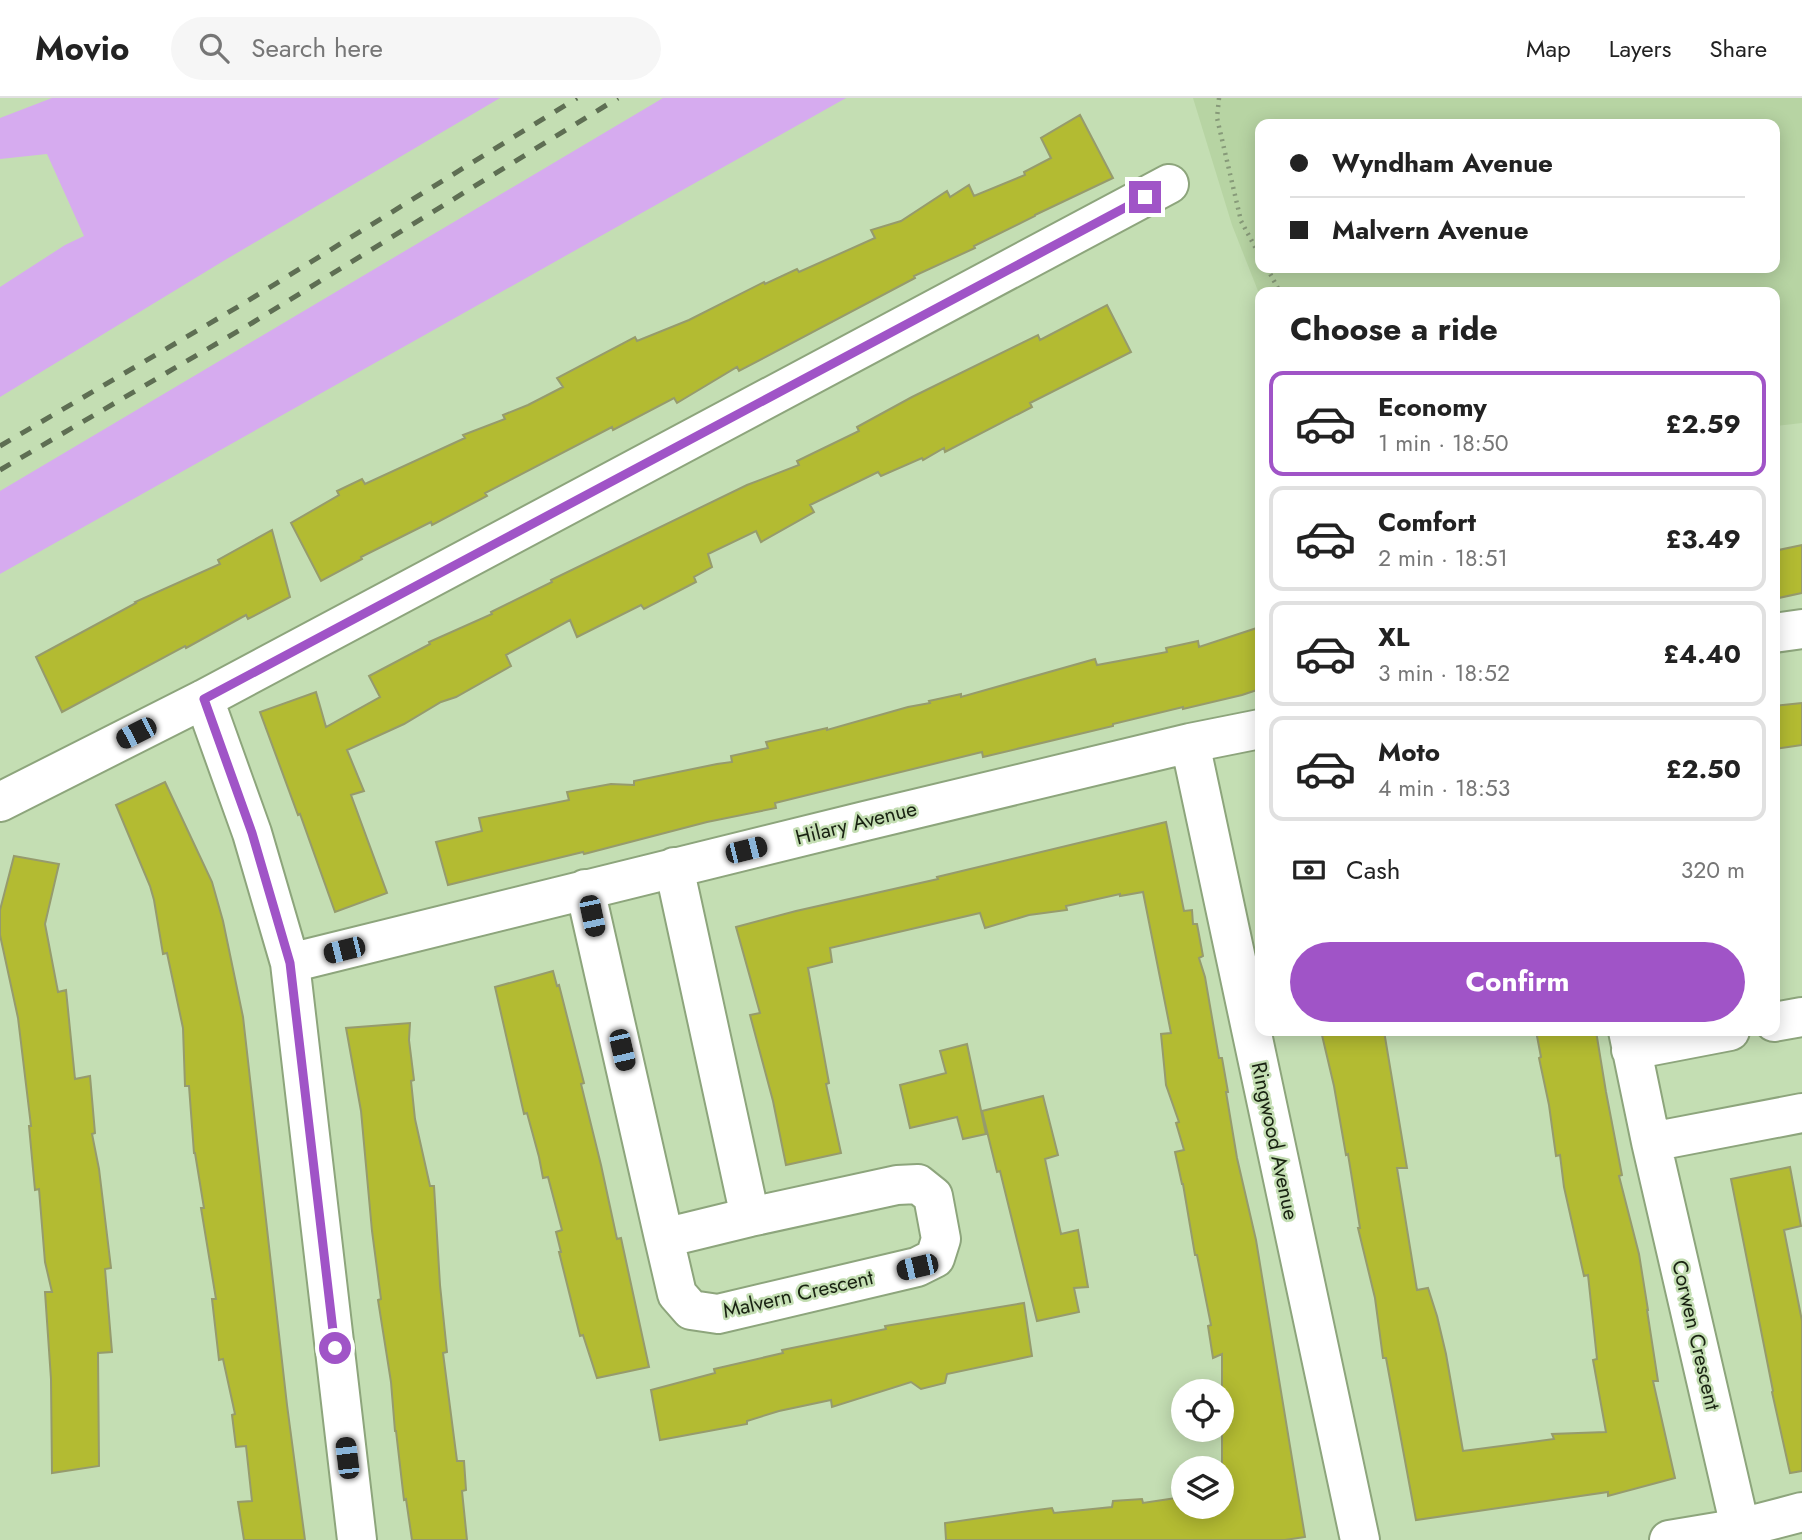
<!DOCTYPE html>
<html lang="en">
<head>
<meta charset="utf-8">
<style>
	body { margin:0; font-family:Jost,sans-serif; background:#f6f6f6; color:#222; height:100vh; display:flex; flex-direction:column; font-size:26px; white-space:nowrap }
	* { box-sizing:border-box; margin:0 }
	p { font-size:23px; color:#767676 }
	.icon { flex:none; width:38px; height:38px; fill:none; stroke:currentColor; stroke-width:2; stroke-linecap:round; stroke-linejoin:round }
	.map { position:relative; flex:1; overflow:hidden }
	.sheet { position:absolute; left:1255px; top:189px; width:525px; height:749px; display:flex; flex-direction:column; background:#fff; border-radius:14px; box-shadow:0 4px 18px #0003 }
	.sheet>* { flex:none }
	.hud { position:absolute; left:1255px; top:21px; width:525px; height:154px; border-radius:14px; box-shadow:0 4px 18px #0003; display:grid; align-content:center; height:154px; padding:0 35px; background:#fff }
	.tools { position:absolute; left:1171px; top:1281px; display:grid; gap:14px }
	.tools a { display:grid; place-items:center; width:63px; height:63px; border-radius:50%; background:#fff; box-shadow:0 4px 18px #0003; font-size:35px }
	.end { position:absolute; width:32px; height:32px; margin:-16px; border:9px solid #a054c7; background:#fff; box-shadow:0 0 0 4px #fff }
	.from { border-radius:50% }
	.car { position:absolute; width:21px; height:42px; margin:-21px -10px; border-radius:9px; box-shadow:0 0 5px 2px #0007; background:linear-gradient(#222 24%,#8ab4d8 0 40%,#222 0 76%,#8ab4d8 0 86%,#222 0) }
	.hud b { display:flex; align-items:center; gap:24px; height:66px; font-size:26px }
	.hud b+b { border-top:2px solid #e0e0e0 }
	.hud i { width:18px; height:18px; background:#222 }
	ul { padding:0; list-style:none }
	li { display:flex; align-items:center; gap:21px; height:105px; margin:0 14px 10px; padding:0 21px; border:4px solid #e0e0e0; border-radius:14px }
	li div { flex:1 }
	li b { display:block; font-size:26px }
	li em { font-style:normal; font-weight:700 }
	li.on { border-color:#a054c7 }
	li>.icon { width:63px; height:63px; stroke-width:1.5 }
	h2 { padding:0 35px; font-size:32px; line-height:84px }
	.pay { display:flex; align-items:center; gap:18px; height:77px; padding:0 35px; font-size:26px }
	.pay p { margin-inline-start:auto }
	.button { display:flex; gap:14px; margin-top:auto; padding:14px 35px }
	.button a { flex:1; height:80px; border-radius:42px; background:#a054c7; color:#fff; font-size:28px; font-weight:700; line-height:80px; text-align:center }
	header { display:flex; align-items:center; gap:42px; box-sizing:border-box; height:98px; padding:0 35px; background:#fff; border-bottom:2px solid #e0e0e0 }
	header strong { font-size:33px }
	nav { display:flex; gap:38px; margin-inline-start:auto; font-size:24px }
	.search { width:490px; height:63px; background:#f6f6f6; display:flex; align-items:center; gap:18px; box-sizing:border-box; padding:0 24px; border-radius:38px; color:#767676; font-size:26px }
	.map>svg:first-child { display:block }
	.built { fill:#b7d4a3; fill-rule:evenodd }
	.green { fill:#d6abef }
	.building { fill:#b3bb32; stroke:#969b6d; stroke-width:2 }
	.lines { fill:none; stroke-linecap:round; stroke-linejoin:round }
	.street-casing { stroke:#8da57c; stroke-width:42 }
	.path { stroke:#879a79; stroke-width:4.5; stroke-dasharray:2 5; stroke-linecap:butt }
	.street { stroke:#fff; stroke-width:38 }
	.rail { stroke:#5e6e53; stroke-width:5; stroke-dasharray:12 12; stroke-linecap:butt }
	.route { stroke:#a054c7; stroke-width:9 }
	.labels { text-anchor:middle; stroke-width:5; stroke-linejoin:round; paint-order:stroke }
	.street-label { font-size:21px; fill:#192212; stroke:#c4deb3 }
</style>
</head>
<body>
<header>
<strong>Movio</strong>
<div class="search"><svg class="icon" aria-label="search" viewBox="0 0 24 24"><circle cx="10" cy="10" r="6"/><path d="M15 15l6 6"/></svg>Search here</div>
<nav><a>Map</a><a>Layers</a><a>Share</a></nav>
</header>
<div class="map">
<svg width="1802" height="1442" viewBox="0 0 1802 1442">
	<rect width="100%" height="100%" fill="#c4deb3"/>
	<path class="built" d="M 1193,0 L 1802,0 L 1802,325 L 1775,328 L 1774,194 L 1260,194 L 1260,198 L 1232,127 ZM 1260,26 L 1774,26 L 1774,170 L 1260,170 Z"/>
	<path class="green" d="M 52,0 L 500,0 L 225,162 L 0,299 L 0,189 L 65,147 L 84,138 L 47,56 L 0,61 L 0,20 Z
		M 663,0 L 846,0 L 0,476 L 0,393 Z"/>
	<path class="building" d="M 1080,17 L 1113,80 L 1035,117 L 1035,118 L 974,148 L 975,150 L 914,178 L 915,180 L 739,273 L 737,269 L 677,305 L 674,300 L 613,332 L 612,329 L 485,395 L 487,398 L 432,427 L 431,424 L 361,459 L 362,461 L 321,483 L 291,425 L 339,397 L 337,393 L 362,381 L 365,386 L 465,340 L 463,337 L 505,321 L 503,317 L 528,307 L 563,289 L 557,280 L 635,239 L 637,243 L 689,222 L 764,184 L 765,186 L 797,171 L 799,174 L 875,140 L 871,132 L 901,123 L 947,93 L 950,99 L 969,87 L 974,98 L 1025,77 L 1024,74 L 1051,60 L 1041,40 Z
		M 1107,207 L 1131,254 L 1030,305 L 1032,309 L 945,354 L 944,350 L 923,362 L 922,360 L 881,378 L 878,374 L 810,407 L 814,414 L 761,444 L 756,433 L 708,456 L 712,469 L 694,479 L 696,484 L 644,511 L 641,507 L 577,539 L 570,522 L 506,557 L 511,568 L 456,599 L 441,604 L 404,626 L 347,652 L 364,693 L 351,697 L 387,795 L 335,814 L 300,716 L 298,717 L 260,614 L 316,594 L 326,629 L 380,599 L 369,578 L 430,546 L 429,544 L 492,516 L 491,514 L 552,484 L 551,482 L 747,387 L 799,367 L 797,363 L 859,333 L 857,329 L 912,299 L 1038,237 L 1040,242 Z
		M 272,432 L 290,499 L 248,521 L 246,517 L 186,550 L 185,548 L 62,614 L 36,559 L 136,505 L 135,504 L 220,466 L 218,462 Z
		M 1802,447 L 1802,495 L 1774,501 L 1774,453 Z
		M 1260,529 L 1260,591 L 1242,597 L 1183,611 L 1183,609 L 1113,626 L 1113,628 L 983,659 L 982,654 L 775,705 L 776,710 L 707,724 L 584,756 L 583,754 L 448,787 L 436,744 L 482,733 L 479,720 L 569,702 L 567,694 L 611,686 L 634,687 L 634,683 L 717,666 L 732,664 L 731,658 L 768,650 L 766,644 L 827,630 L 827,632 L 908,609 L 930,605 L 929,603 L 961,596 L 961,599 L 1095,561 L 1097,567 L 1167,554 L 1166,550 L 1198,543 L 1199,549 Z
		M 1802,605 L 1802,647 L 1774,651 L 1774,608 Z
		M 165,684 L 212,784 L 223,823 L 243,919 L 287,1307 L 305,1442 L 244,1442 L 238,1404 L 252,1403 L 246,1348 L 236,1349 L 232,1317 L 235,1316 L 223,1261 L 219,1262 L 212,1201 L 216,1201 L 201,1110 L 204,1110 L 195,1055 L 194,1055 L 189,988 L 185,988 L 183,930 L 167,855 L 163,856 L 154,802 L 150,788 L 116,707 Z
		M 1166,724 L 1184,813 L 1192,812 L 1193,826 L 1197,826 L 1203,858 L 1199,860 L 1205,879 L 1219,960 L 1222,960 L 1228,994 L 1226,994 L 1237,1060 L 1256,1142 L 1305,1439 L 1285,1442 L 946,1442 L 945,1425 L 1029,1413 L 1052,1410 L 1054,1415 L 1112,1409 L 1113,1403 L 1142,1401 L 1143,1405 L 1183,1399 L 1183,1409 L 1222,1409 L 1222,1256 L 1213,1260 L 1208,1228 L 1211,1227 L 1197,1157 L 1195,1157 L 1183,1086 L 1182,1086 L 1175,1054 L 1184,1052 L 1176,1025 L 1179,1024 L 1166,987 L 1161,936 L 1171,935 L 1143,794 L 1120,798 L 1120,796 L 1066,808 L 1067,812 L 1029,817 L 985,830 L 980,815 L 830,850 L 832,864 L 808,870 L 829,985 L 826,986 L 841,1055 L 786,1067 L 773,1003 L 750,917 L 760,915 L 736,829 L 796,813 L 938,781 L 937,779 Z
		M 14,758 L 59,766 L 45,826 L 58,894 L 66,892 L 75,981 L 90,978 L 95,1035 L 92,1036 L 99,1071 L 111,1170 L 105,1171 L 112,1254 L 98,1255 L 99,1368 L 52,1375 L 51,1281 L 45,1194 L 52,1194 L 45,1164 L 39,1091 L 35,1092 L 29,1028 L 31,1028 L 18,920 L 0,837 L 0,812 Z
		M 553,873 L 557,888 L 559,887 L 584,985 L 581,986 L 601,1067 L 617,1141 L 621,1140 L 649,1269 L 597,1280 L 583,1237 L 580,1238 L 559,1154 L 561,1154 L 556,1134 L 562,1132 L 548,1079 L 543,1080 L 539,1059 L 527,1015 L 524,1016 L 495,889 Z
		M 410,925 L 409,942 L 414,982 L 411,983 L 415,1021 L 430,1088 L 434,1088 L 440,1187 L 447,1254 L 443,1255 L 457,1363 L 464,1363 L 466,1392 L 462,1393 L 467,1442 L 412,1442 L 406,1401 L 404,1402 L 396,1333 L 395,1333 L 391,1284 L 378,1202 L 381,1201 L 372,1133 L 361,1013 L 346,930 Z
		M 1321,933 L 1384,933 L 1407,1070 L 1397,1070 L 1417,1192 L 1428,1190 L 1437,1218 L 1446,1256 L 1463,1353 L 1554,1341 L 1552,1336 L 1606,1334 L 1593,1262 L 1597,1261 L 1588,1177 L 1584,1178 L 1564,1089 L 1560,1057 L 1556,1058 L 1549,1007 L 1539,960 L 1541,959 L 1536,933 L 1596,933 L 1606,994 L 1622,1077 L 1619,1078 L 1639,1156 L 1648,1212 L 1647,1212 L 1658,1283 L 1653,1283 L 1675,1380 L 1608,1398 L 1608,1394 L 1416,1422 L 1386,1260 L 1383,1260 L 1375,1200 L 1358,1130 L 1360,1130 L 1348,1056 L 1346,1057 L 1334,988 Z
		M 967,946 L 986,1036 L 963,1041 L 957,1019 L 910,1030 L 900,987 L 946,975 L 940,953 Z
		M 1043,998 L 1058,1057 L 1045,1061 L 1061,1136 L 1078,1132 L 1088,1189 L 1074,1190 L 1079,1214 L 1037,1223 L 1000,1073 L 997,1074 L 982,1013 Z
		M 1790,1069 L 1801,1128 L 1784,1132 L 1802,1223 L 1802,1373 L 1790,1375 L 1772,1294 L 1773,1293 L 1731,1081 Z
		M 1024,1205 L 1032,1258 L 947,1276 L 945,1285 L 921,1291 L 911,1284 L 832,1309 L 831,1302 L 779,1313 L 747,1323 L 747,1326 L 660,1342 L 651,1292 L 715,1275 L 714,1271 L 783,1255 L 782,1252 L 886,1231 L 885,1228 Z"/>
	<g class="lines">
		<defs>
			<path id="street" d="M 1774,535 L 1802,531
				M 204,601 L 252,735 L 290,865 L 357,1442
				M 1190,645 L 1360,1442
				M 0,704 L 204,601 L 1169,86
				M 674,769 L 750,1119 L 897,1087 L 918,1086 L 933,1098 L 941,1141 L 935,1160 L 917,1169 L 718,1216 L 691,1212 L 677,1196 L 664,1140 L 750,1119
				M 585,791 L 664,1140
				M 290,865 L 865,723 L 1190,645 L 1260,631
				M 1774,924 L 1802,919
				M 1628,933 L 1651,1044 L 1743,1442
				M 1631,952 L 1730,933
				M 1651,1044 L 1802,1015
				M 1669,1442 L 1741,1430 L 1802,1414"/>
		</defs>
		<use href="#street" class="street-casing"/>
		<path class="path" d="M 1219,0 L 1217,20 L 1241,123 L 1260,158
			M 1267,170 L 1280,194"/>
		<use href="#street" class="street"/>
		<path class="rail" d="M 0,348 L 241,207 L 577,0
			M 0,372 L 252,225 L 618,0"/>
	</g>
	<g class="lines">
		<path class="route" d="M 335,1250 L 290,865 L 252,735 L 204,601 L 1145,99"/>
	</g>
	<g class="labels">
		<g class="street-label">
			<text transform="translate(856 725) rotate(-14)" y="7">Hilary Avenue</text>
			<text transform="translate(1275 1043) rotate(78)" y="7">Ringwood Avenue</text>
			<text transform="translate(798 1196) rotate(-13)" y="7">Malvern Crescent</text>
			<text transform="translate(1696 1237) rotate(77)" y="7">Corwen Crescent</text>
		</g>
	</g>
</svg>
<div class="tools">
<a><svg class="icon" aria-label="locate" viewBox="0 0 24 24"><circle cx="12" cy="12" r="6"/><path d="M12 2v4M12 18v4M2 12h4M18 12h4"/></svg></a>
<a><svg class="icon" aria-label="layers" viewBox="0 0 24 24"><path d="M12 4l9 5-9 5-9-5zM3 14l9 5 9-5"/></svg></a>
</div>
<i class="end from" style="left:335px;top:1250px"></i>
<i class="end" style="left:1145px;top:99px"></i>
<i class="car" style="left:136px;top:635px;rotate:243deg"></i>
<i class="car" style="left:746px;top:752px;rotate:76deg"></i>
<i class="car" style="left:592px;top:818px;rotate:168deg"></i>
<i class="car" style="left:344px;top:852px;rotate:256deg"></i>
<i class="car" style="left:622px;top:952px;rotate:167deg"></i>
<i class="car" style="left:917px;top:1169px;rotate:257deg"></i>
<i class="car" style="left:347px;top:1360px;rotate:353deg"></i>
<div class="hud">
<b><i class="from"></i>Wyndham Avenue</b>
<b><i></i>Malvern Avenue</b>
</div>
<section class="sheet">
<h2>Choose a ride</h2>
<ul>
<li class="on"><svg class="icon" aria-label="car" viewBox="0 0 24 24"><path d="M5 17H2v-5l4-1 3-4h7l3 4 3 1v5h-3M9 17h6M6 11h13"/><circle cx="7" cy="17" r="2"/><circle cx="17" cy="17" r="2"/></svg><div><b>Economy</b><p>1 min · 18:50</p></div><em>£2.59</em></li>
<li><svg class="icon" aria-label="car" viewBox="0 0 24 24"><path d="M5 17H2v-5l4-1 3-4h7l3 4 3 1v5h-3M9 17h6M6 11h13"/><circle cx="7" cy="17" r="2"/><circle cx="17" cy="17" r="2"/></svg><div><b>Comfort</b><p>2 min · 18:51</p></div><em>£3.49</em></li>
<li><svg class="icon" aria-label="car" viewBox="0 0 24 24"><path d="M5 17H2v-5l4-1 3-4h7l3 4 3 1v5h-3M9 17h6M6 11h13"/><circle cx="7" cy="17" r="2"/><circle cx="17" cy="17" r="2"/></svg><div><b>XL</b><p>3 min · 18:52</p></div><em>£4.40</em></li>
<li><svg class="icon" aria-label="car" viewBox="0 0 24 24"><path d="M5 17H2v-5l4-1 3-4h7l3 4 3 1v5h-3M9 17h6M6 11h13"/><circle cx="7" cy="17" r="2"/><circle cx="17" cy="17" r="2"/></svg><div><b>Moto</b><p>4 min · 18:53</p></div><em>£2.50</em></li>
</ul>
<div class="pay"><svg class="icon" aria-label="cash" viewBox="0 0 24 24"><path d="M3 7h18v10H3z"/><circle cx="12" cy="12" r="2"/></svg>Cash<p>320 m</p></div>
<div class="button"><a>Confirm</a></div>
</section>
</div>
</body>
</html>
